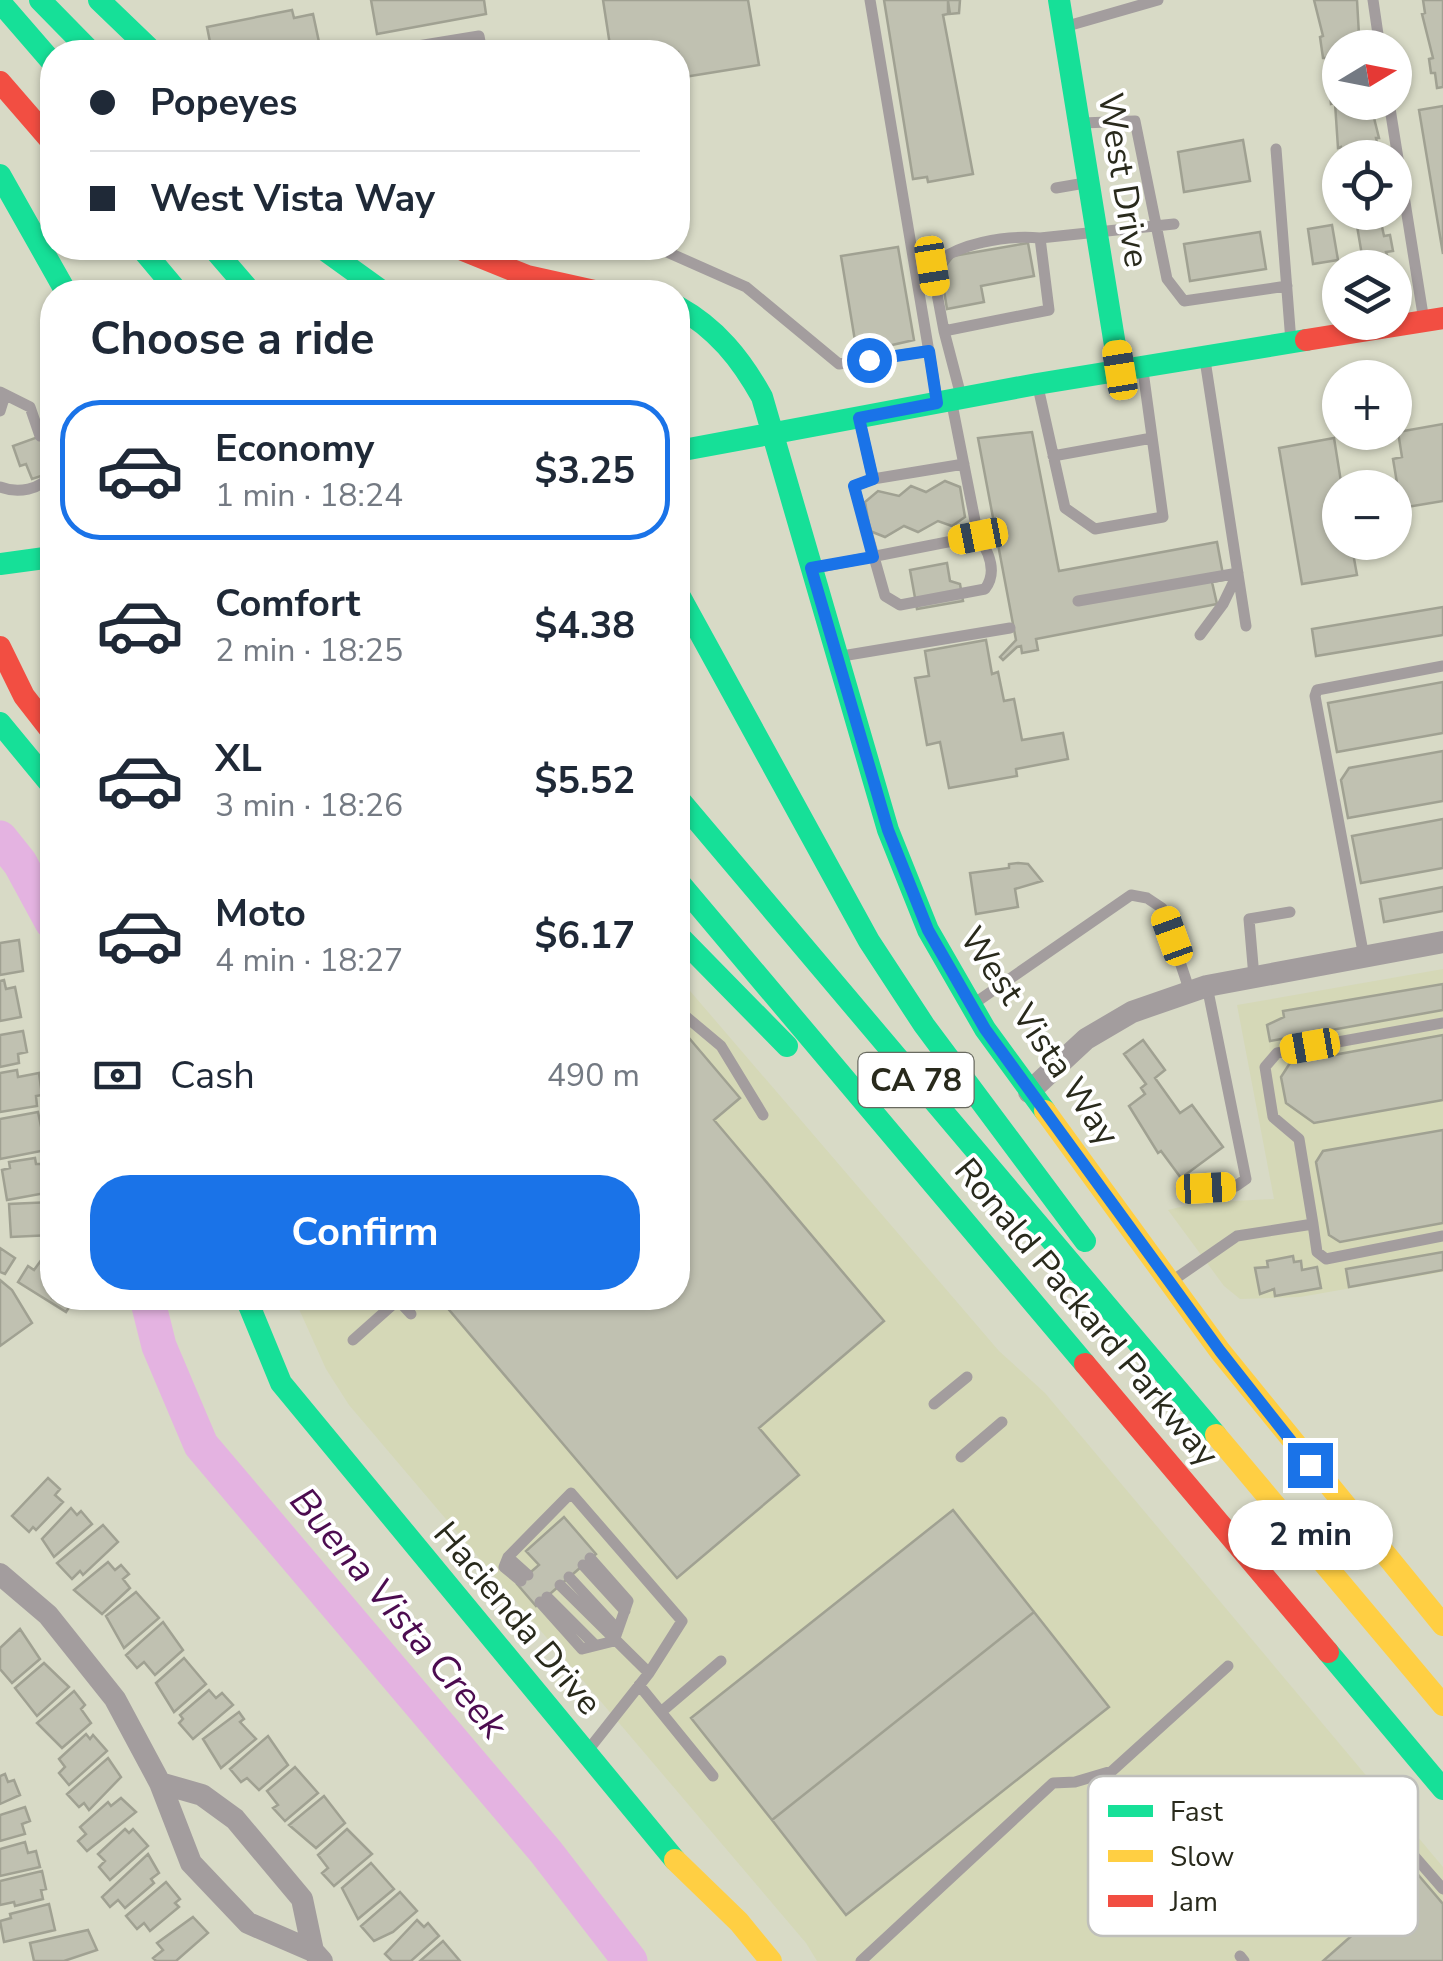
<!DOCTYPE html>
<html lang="en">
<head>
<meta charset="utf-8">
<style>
	body { margin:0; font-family:"Nunito Sans",sans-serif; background:#f6f6f7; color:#1f2937; height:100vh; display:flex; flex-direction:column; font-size:38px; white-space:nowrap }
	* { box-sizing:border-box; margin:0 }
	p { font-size:32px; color:#747a83 }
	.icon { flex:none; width:55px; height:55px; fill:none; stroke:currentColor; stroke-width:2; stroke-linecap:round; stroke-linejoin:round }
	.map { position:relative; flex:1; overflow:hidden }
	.side { position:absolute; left:40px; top:280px; width:650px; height:1030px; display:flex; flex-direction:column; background:#fff; border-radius:40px; box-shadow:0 2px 8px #0004 }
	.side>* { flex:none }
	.hud { position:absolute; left:40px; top:40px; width:650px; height:220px; border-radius:40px; box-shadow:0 2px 8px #0004; display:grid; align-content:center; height:220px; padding:0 50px; background:#fff }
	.needle { width:65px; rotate:80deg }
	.buttons { position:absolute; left:1322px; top:30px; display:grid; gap:20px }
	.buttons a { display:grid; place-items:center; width:90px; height:90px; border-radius:50%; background:#fff; box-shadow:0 2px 8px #0004; font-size:50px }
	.end { position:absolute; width:45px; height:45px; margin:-22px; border:12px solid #1a73e8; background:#fff; box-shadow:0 0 0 5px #fff }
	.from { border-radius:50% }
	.bubble { position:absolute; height:70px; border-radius:35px; background:#fff; box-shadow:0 2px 8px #0004; font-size:32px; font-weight:700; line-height:70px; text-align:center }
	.car { position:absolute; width:30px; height:60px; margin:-30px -15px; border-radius:12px; box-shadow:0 0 8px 2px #0007; background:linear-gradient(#f5c518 24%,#345 0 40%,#f5c518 0 76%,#345 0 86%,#f5c518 0) }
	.hud b { display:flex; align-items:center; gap:35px; height:95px; font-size:38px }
	.hud b+b { border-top:2px solid #e0e1e3 }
	.hud i { width:25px; height:25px; background:#1f2937 }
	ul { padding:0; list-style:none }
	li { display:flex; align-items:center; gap:30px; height:140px; margin:0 20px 15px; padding:0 30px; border:5px solid transparent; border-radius:40px }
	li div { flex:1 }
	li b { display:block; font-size:38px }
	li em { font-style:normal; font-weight:700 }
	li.on { border-color:#1a73e8 }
	li>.icon { width:90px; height:90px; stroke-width:1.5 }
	h2 { padding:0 50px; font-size:45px; line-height:120px }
	.pay { display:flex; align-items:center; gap:25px; height:110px; padding:0 50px; font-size:38px }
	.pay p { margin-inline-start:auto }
	.button { display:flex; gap:20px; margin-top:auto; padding:20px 50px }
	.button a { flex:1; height:115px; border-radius:40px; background:#1a73e8; color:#fff; font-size:40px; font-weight:700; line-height:115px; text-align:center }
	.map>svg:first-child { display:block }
	.built { fill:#d5d8b7 }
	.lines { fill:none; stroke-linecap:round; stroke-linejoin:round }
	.river { stroke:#e4b3e1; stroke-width:35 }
	.building { fill:#c0c1b1; stroke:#a0a192; stroke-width:2.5 }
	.lane { stroke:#a39d9e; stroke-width:11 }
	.street { stroke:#a39d9e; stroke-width:22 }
	.fast { stroke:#16e098; stroke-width:22 }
	.slow { stroke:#ffcf43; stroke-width:22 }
	.jam { stroke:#f24e42; stroke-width:22 }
	.route { stroke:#1a73e8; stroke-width:12 }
	.labels { text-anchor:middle; stroke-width:8; stroke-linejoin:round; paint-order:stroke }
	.shield { fill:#fff; stroke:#696a60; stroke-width:2.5 }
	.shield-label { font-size:32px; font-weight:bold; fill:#292a1c }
	.street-label { font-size:35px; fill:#292a1c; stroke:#fff }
	.water-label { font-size:38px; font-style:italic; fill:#4c0c50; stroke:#fff }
	.key { fill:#fff; stroke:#bfbfbb; stroke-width:2.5 }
	.key-label { font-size:28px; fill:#292a1c }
</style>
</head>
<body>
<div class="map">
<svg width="1443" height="1961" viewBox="0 0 1443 1961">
	<rect width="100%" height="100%" fill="#d8dac6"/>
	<path class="built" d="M 1443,969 L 1443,1272 L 1300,1297 L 1240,1299 L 1224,1286 L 1168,1210 L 1196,1203 L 1274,1199 L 1237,1005 Z
		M 678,977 L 999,1351 L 1045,1393 L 1443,1867 L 1443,1961 L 817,1961 L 806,1943 L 349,1405 L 326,1369 L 294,1298 L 678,1298 Z"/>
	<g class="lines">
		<path class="river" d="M 0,838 L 20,863 L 52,922
			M 147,1298 L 159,1346 L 201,1445 L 546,1852 L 630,1961"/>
	</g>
	<path class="building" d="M 371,0 L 484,0 L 486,14 L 377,34 Z
		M 603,0 L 748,0 L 759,65 L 678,78 L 678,52 L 611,52 Z
		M 884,0 L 960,0 L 959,13 L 950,14 L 948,1 L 948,14 L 943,15 L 973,174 L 928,182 L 927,177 L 913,179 Z
		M 1314,0 L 1357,0 L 1359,35 L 1364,48 L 1340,48 L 1340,102 L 1370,102 L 1379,138 L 1376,138 L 1379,153 L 1369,158 L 1343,158 L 1341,147 L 1338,148 L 1335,103 L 1331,104 L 1327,58 L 1323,58 L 1320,37 L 1323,36 Z
		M 1423,0 L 1443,0 L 1443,87 L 1437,88 L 1435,73 L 1431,73 L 1429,59 L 1433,58 L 1422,14 L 1425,13 Z
		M 292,10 L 294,18 L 313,14 L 319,42 L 273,52 L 212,52 L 207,27 Z
		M 1443,106 L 1443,254 L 1419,110 Z
		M 1243,140 L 1250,181 L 1184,192 L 1178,152 Z
		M 1381,222 L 1384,236 L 1390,235 L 1393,251 L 1386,252 L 1388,258 L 1378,260 L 1379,264 L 1364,267 L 1357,226 Z
		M 1332,225 L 1338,260 L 1313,264 L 1308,229 Z
		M 1260,232 L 1266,269 L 1190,281 L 1184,244 Z
		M 1028,243 L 1034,276 L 981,286 L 984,302 L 947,309 L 941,272 L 953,256 Z
		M 898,247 L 914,340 L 857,353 L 841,256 Z
		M 1443,424 L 1443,501 L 1395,509 L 1395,488 L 1387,485 L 1397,483 L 1393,459 L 1402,457 L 1398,432 Z
		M 1032,432 L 1059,571 L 1217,542 L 1224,580 L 1212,582 L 1217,604 L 1036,639 L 1038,650 L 1022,653 L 1021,646 L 1017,647 L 1003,660 L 1000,657 L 1016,640 L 978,438 Z
		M 49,433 L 52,443 L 50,473 L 32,479 L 26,464 L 20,466 L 13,446 Z
		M 1334,438 L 1342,488 L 1340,542 L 1351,542 L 1357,575 L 1302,584 L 1279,448 Z
		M 945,481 L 960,487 L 965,517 L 952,526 L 938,521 L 918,532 L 904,526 L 885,537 L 870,531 L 865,502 L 878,491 L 899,496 L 911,486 L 926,492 Z
		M 947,563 L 950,581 L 960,584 L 963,601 L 917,609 L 910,570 Z
		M 1443,607 L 1443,635 L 1316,656 L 1312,629 Z
		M 986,640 L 992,674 L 998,672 L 1004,701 L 1014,699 L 1022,740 L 1063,733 L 1068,759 L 1016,769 L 1017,776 L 949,788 L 940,742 L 927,745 L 915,678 L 929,676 L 925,651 Z
		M 1443,682 L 1443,733 L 1337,752 L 1328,703 Z
		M 1443,751 L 1443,801 L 1348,818 L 1341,780 L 1349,768 Z
		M 1443,819 L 1443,868 L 1361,883 L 1352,836 Z
		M 1018,863 L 1028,864 L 1042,881 L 1015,889 L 1018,907 L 976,914 L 970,873 L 1009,868 L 1009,864 Z
		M 1443,887 L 1443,911 L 1384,922 L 1380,899 Z
		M 19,940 L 23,971 L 0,975 L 0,943 Z
		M 4,980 L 6,989 L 15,987 L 21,1017 L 0,1021 L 0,981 Z
		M 1443,984 L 1443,1010 L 1270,1041 L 1267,1025 L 1284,1017 L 1283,1011 Z
		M 678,1025 L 740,1098 L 714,1120 L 884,1321 L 759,1428 L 799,1475 L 677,1578 L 439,1298 L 678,1298 Z
		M 23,1031 L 27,1052 L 18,1054 L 19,1063 L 0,1067 L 0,1035 Z
		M 1443,1035 L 1443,1100 L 1314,1123 L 1286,1103 L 1281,1077 L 1290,1063 Z
		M 1143,1040 L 1165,1070 L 1155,1078 L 1180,1113 L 1192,1105 L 1223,1147 L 1181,1178 L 1161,1151 L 1158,1153 L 1129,1106 L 1145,1094 L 1141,1088 L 1146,1084 L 1124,1054 Z
		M 17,1070 L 18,1077 L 39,1073 L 42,1095 L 36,1096 L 37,1106 L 0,1112 L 0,1073 Z
		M 38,1112 L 46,1150 L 0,1159 L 0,1119 Z
		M 1443,1130 L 1443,1223 L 1340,1242 L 1329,1235 L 1316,1162 L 1323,1151 Z
		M 35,1158 L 36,1164 L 52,1164 L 51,1192 L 7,1200 L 2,1170 L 10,1168 L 9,1162 Z
		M 52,1202 L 52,1235 L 11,1237 L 9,1204 Z
		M 0,1248 L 15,1258 L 5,1274 L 0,1272 Z
		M 1443,1252 L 1443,1270 L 1349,1287 L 1346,1269 Z
		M 1293,1256 L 1294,1262 L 1301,1261 L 1302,1270 L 1317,1267 L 1321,1288 L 1275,1296 L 1274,1289 L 1260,1294 L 1255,1268 L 1268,1267 L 1267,1261 Z
		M 42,1259 L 52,1266 L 52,1298 L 75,1298 L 66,1312 L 18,1282 L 28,1266 L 34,1270 Z
		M 0,1280 L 12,1290 L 32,1323 L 0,1346 Z
		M 48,1478 L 60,1489 L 55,1495 L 63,1502 L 36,1530 L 33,1527 L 29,1532 L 12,1516 Z
		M 71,1508 L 77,1515 L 81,1511 L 92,1524 L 54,1557 L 42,1539 Z
		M 953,1510 L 1034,1612 L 772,1820 L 691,1718 Z
		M 564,1517 L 596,1554 L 536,1606 L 517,1584 L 539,1565 L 526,1551 Z
		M 103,1525 L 118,1542 L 83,1575 L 80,1571 L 72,1579 L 57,1563 Z
		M 108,1562 L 115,1570 L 121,1565 L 129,1574 L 123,1579 L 130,1588 L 102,1614 L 74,1590 Z
		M 136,1592 L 159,1618 L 124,1648 L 106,1616 Z
		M 1034,1612 L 1109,1707 L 846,1915 L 772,1820 Z
		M 163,1622 L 183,1650 L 155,1675 L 144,1662 L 137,1668 L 126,1655 Z
		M 20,1629 L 40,1659 L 12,1683 L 0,1669 L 0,1648 Z
		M 184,1658 L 206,1684 L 174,1712 L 156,1683 Z
		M 44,1663 L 69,1687 L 37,1716 L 15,1688 Z
		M 209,1690 L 216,1698 L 222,1693 L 233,1705 L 193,1739 L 179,1723 L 183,1719 L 180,1715 Z
		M 74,1691 L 85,1705 L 81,1709 L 91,1723 L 62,1748 L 37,1723 Z
		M 239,1712 L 244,1719 L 240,1722 L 256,1739 L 221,1768 L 203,1739 Z
		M 86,1734 L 90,1739 L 93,1735 L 107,1751 L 69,1785 L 59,1773 L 65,1767 L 59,1759 Z
		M 268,1736 L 288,1765 L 259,1790 L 247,1778 L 241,1782 L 230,1769 Z
		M 108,1758 L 121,1777 L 89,1810 L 84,1803 L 79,1807 L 67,1794 Z
		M 295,1767 L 318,1793 L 285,1821 L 273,1808 L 278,1805 L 267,1791 Z
		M 5,1774 L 8,1782 L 14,1780 L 20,1795 L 0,1804 L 0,1776 Z
		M 324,1796 L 345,1823 L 316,1848 L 289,1825 Z
		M 121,1798 L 136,1812 L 87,1851 L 78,1841 L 86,1834 L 80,1827 L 108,1802 L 111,1806 Z
		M 25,1807 L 30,1821 L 22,1824 L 25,1834 L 0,1841 L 0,1815 Z
		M 125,1829 L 129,1833 L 133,1829 L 148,1846 L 110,1880 L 99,1867 L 105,1861 L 98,1854 Z
		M 347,1829 L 372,1854 L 334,1886 L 322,1873 L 328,1868 L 318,1855 Z
		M 25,1842 L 28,1853 L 36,1851 L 40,1867 L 0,1876 L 0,1849 Z
		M 148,1854 L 159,1873 L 151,1879 L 154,1883 L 125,1908 L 118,1900 L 110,1907 L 102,1897 Z
		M 371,1863 L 394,1889 L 358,1919 L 342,1888 Z
		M 1409,1864 L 1443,1904 L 1443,1961 L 1323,1961 L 1366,1923 L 1355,1910 Z
		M 42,1871 L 46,1889 L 41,1890 L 43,1899 L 15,1906 L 14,1902 L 0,1905 L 0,1881 Z
		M 166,1882 L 180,1899 L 175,1903 L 179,1907 L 150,1931 L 144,1923 L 137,1929 L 126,1916 Z
		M 400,1892 L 417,1911 L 393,1932 L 374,1941 L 361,1926 Z
		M 49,1904 L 55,1930 L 4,1942 L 0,1921 L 11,1918 L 10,1914 Z
		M 193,1917 L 208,1933 L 176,1961 L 156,1961 L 153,1958 L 163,1950 L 157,1943 Z
		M 417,1920 L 424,1927 L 428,1923 L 439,1936 L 411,1961 L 392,1961 L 385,1954 Z
		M 88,1930 L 97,1950 L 64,1961 L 34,1961 L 30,1943 Z
		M 443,1941 L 460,1961 L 420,1961 Z"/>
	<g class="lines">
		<path class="lane" d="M 870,0 L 937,400
			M 1373,0 L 1380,48
			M 1064,27 L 1158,0
			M 381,52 L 479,36 L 482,52
			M 1389,102 L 1424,321
			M 1082,123 L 1135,121 L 1167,279 L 1184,301 L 1287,286
			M 1276,149 L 1291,342
			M 1056,188 L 1085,183
			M 658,248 L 746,287 L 839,364 L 929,351
			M 944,331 L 932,267 C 955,243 1007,235 1040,238
			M 1205,360 L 1246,626
			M 1038,387 L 1065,508 L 1095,529 L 1163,517 L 1143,371
			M 0,392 L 30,407 L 40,436
			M 961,396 L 944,331 L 1049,310 L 1040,238 L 1174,224
			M 0,411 L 5,395
			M 859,418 L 873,479 L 964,464
			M 1053,456 L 1152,438
			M 873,479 L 854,486 L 885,596 L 900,605 L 985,589 C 998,572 989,552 978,536
			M 0,487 C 18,494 40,490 52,474 L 48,456
			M 815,568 L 978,536 L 952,404
			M 1078,601 L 1238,573
			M 1200,635 L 1223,604 L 1238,573
			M 842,656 L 1010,628
			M 1364,957 L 1315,696 L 1317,690 L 1443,666
			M 1254,977 L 1249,919 L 1290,912
			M 972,1005 L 1131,895 L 1147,898 L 1162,908 L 1190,992
			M 678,1010 L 721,1046 L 763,1115
			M 1206,1188 L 1236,1186 L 1246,1179 L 1207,986
			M 1313,1224 L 1299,1139 L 1273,1117 L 1265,1067 L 1277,1053 L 1443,1023
			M 1172,1281 L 1237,1236 L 1313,1224 L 1317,1252 L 1326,1259 L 1443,1236
			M 396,1298 L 411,1314
			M 251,1309 L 280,1298
			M 353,1340 L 398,1300
			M 934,1404 L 967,1377
			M 961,1457 L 1002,1422
			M 508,1557 L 528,1575
			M 590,1558 L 628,1601 L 614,1641
			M 583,1565 L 625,1611
			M 569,1577 L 618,1630
			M 521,1581 L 504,1567 L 508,1557 L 571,1493 L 682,1621 L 649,1673 L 589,1749
			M 560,1585 L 649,1673
			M 547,1597 L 594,1644
			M 540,1602 L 582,1649 L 614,1641
			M 639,1685 L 713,1776
			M 661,1712 L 721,1661
			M 1389,1827 L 1443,1889
			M 1240,1956 L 1244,1961
			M 861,1961 L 1053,1783 L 1075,1782 L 1112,1771 L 1228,1666"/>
		<path class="street" d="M 1029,1092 L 1086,1039 L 1132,1012 L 1207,986 L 1443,942
			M 0,1574 L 48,1615 L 115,1699 L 160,1783 L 191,1863 L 248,1923 L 313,1951 L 322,1961
			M 160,1783 L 202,1795 L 235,1819 L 302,1899 L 313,1951"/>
		<path class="fast" d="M 40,0 L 91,52
			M 99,0 L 153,52
			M 1059,0 L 1119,370
			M 0,2 L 52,62
			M 0,175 L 66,292
			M 141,248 L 178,292
			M 213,248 L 251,292
			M 322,248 L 383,292
			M 678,307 C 716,328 741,359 762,397 L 888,830 L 928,930 L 985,1029 L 1045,1111
			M 678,451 L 1037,384 L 1306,340
			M 0,564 L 52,557
			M 678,593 L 869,941 L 924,1025 L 1085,1241
			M 0,723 L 52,786
			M 678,798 L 1216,1435
			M 678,881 L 1085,1364
			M 678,935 L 787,1046
			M 246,1298 L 281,1383 L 675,1860
			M 1328,1652 L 1443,1789"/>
		<path class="slow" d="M 1045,1111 L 1220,1351 L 1443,1625
			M 1216,1435 L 1443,1705
			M 675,1860 L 739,1922 L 771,1961"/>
		<path class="jam" d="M 0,82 L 52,142
			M 458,248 L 527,276 L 599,292
			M 1306,340 L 1443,318
			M 0,647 L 24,696 L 52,732
			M 1085,1364 L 1328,1652"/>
	</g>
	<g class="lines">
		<path class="route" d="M 869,360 L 929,351 L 937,403 L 859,418 L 873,479 L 854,486 L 873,557 L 811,568 L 888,830 L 928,930 L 985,1029 L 1220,1351 L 1310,1465"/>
	</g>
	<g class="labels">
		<rect class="shield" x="858.5" y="1053" width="115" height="54" rx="8"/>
		<g class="shield-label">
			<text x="916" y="1091">CA 78</text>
		</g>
		<g class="street-label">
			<text transform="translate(1124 180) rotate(81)" y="12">West Drive</text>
			<text transform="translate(1040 1036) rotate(56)" y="12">West Vista Way</text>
			<text transform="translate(1087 1312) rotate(50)" y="12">Ronald Packard Parkway</text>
			<text transform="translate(518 1618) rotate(50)" y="12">Hacienda Drive</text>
		</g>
		<g class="water-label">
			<text transform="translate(399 1613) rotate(50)" y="13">Buena Vista Creek</text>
		</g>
	</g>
	<rect x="1088" y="1776" width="330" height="160" rx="15" class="key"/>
	<rect x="1108" y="1805" width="45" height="12" fill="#16e098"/>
	<rect x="1108" y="1850" width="45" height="12" fill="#ffcf43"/>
	<rect x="1108" y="1895" width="45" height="12" fill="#f24e42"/>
	<g class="key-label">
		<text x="1170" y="1821">Fast</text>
		<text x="1170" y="1866">Slow</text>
		<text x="1170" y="1911">Jam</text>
	</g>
</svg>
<div class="buttons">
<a><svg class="needle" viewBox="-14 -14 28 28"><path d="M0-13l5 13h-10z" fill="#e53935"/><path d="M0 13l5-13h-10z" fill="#747a83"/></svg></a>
<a><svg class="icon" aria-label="locate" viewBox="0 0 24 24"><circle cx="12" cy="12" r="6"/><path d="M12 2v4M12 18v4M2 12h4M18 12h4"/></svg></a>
<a><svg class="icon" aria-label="layers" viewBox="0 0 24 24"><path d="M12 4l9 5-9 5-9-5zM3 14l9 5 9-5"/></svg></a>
<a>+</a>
<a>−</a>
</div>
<i class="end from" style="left:869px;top:360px"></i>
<i class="end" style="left:1310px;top:1465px"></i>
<div class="bubble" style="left:1228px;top:1500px;width:165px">2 min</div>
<i class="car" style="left:932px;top:266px;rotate:171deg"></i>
<i class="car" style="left:1120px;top:370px;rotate:351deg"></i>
<i class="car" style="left:978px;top:536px;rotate:259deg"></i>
<i class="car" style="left:1172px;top:936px;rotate:340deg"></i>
<i class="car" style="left:1310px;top:1046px;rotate:260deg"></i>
<i class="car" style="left:1206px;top:1188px;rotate:87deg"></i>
<div class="hud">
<b><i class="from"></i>Popeyes</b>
<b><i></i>West Vista Way</b>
</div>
<section class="side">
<h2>Choose a ride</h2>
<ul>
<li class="on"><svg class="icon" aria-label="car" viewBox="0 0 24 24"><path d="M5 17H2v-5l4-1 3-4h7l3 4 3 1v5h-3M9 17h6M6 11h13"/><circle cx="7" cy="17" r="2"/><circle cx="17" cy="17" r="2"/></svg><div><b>Economy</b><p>1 min · 18:24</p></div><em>$3.25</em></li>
<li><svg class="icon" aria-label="car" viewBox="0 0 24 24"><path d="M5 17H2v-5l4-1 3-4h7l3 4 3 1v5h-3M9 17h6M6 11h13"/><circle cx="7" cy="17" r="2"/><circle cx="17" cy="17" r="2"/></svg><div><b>Comfort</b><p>2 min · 18:25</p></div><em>$4.38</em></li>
<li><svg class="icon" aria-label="car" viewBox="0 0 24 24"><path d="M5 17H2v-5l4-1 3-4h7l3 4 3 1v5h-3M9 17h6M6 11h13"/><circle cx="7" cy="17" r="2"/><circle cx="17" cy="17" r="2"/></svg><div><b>XL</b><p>3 min · 18:26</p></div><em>$5.52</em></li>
<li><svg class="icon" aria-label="car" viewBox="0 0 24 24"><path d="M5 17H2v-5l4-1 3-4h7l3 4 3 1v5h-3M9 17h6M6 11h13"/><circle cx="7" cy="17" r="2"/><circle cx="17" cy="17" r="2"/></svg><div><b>Moto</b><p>4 min · 18:27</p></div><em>$6.17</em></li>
</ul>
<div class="pay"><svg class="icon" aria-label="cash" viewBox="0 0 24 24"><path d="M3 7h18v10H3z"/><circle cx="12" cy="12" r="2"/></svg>Cash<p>490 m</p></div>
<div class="button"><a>Confirm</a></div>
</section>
</div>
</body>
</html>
